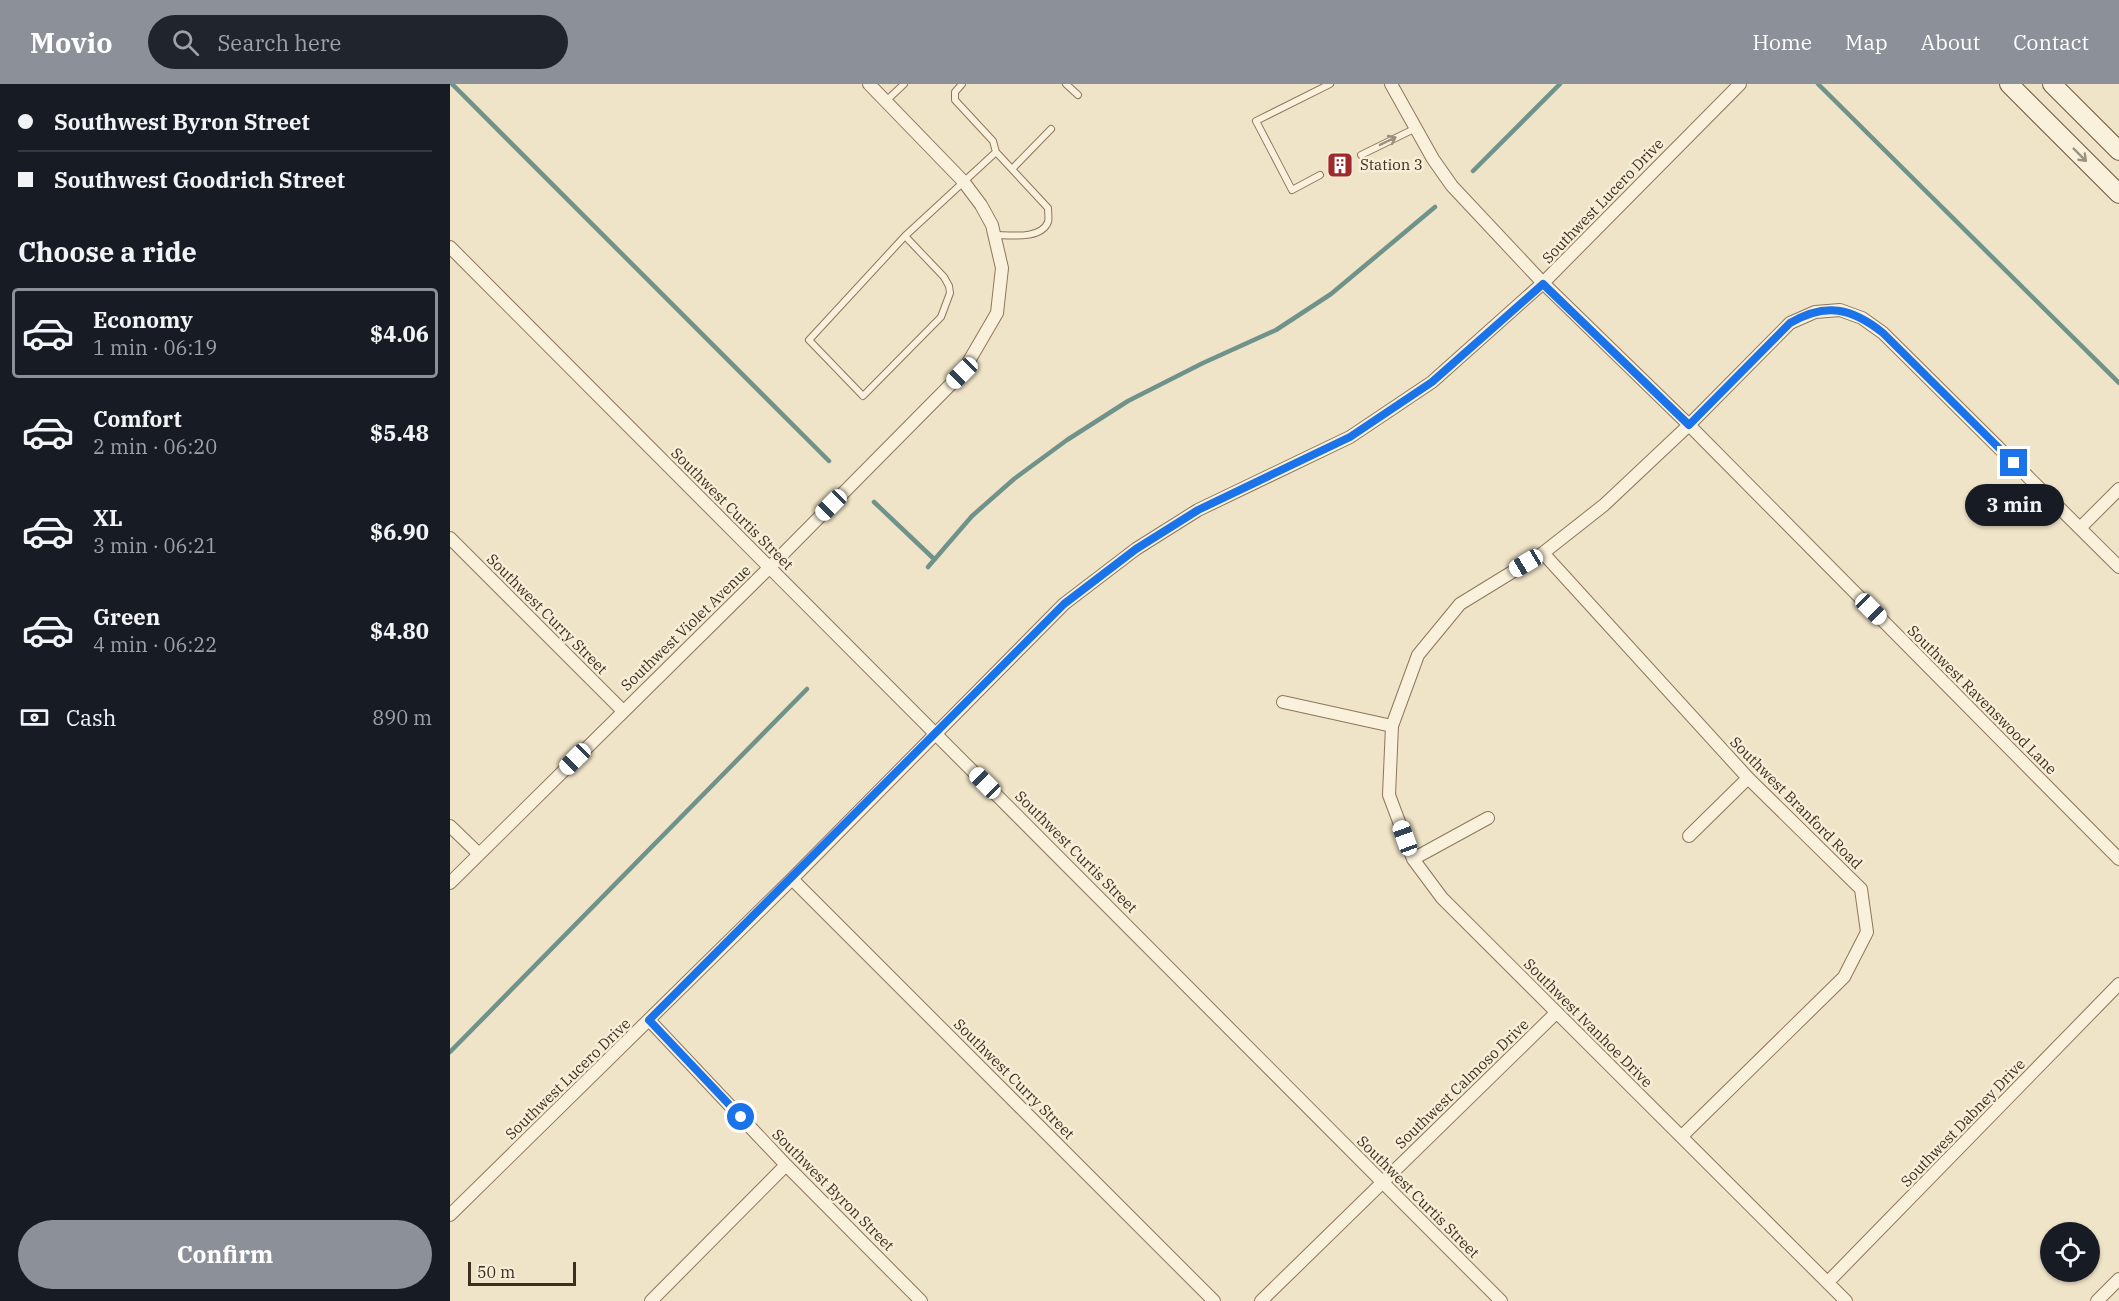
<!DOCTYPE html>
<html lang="en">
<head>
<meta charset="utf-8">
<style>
	body { margin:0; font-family:"IBM Plex Serif",serif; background:#20242c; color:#f1f3f6; height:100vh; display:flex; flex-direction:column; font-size:22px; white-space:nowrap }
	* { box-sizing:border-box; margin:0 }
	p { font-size:20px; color:#9ea1a6 }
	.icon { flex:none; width:33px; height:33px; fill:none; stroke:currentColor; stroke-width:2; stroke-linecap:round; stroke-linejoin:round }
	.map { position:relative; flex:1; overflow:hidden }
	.panel { display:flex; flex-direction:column; background:#171b24; width:450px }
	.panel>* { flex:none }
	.guide { display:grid; align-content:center; height:132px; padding:0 18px; background:#171b24 }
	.fabs { position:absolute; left:1590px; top:1138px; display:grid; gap:12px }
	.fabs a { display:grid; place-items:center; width:60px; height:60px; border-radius:50%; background:#171b24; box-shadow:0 2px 4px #0004; font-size:30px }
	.scale { position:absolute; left:18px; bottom:15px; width:108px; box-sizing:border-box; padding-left:6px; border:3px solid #3d2e20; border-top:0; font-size:16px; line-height:21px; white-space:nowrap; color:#3d2e20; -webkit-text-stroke:4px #f7eed8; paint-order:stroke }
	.end { position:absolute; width:27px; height:27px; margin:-14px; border:8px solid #1a73e8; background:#fff; box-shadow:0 0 0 3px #fff }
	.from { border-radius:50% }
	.bubble { position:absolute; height:42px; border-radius:21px; background:#171b24; box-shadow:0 2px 4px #0004; font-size:20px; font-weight:700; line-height:42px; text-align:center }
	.car { position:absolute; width:18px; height:36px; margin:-18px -9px; border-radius:8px; box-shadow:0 0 4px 2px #0007; background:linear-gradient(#fff 24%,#345 0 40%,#fff 0 76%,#345 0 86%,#fff 0) }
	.guide b { display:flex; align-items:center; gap:21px; height:57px; font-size:22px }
	.guide b+b { border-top:2px solid #363941 }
	.guide i { width:15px; height:15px; background:#f1f3f6 }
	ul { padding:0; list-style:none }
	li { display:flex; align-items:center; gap:18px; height:90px; margin:0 12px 9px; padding:0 6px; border:3px solid transparent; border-radius:6px }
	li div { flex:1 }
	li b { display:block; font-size:22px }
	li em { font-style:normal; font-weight:700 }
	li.selected { border-color:#8c9099 }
	li>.icon { width:54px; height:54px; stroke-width:1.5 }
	h2 { padding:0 18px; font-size:27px; line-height:72px }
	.pay { display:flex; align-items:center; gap:15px; height:66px; padding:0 18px; font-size:22px }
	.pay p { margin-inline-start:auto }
	.primary-button { display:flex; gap:12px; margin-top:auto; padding:12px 18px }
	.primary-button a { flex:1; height:69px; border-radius:36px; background:#8c9099; color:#fff; font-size:24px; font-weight:700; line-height:69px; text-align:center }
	header { display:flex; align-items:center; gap:36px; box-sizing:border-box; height:84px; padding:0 30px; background:#8c9099; color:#fff }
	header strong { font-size:28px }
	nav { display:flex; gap:33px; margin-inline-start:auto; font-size:21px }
	.search { width:420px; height:54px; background:#20242c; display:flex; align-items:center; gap:15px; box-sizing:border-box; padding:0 21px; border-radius:33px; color:#9ea1a6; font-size:22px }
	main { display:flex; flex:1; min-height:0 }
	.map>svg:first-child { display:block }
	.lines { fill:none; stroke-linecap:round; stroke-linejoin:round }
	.stream { stroke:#6f938a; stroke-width:4.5 }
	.lane-casing { stroke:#8d765c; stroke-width:8 }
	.street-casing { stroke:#8d765c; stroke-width:14 }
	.secondary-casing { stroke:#6f573f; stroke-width:20 }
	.lane { stroke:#faf1dc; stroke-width:6 }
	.street { stroke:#faf1dc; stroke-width:12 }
	.secondary { stroke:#faf1dc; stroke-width:18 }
	.oneway { stroke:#9c907e }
	.route { stroke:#1a73e8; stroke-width:8 }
	.labels { text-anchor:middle; stroke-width:5; stroke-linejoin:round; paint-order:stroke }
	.poi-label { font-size:15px; fill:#3d2e20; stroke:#f7eed8; text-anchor:start }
	.street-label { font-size:15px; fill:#3d2e20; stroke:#f7eed8 }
</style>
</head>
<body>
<header>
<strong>Movio</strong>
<div class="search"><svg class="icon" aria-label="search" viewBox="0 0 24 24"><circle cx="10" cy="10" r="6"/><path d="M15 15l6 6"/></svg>Search here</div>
<nav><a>Home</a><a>Map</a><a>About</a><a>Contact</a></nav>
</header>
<main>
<section class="panel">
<div class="guide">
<b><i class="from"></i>Southwest Byron Street</b>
<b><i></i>Southwest Goodrich Street</b>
</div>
<h2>Choose a ride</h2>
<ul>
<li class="selected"><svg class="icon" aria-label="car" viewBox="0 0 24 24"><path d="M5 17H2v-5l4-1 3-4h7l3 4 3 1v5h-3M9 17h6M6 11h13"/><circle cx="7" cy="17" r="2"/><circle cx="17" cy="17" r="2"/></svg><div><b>Economy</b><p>1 min · 06:19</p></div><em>$4.06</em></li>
<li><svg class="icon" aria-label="car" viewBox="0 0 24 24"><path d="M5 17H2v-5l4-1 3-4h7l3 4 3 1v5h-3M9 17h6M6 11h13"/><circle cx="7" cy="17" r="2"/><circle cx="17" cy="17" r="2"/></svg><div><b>Comfort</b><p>2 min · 06:20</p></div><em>$5.48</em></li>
<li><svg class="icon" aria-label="car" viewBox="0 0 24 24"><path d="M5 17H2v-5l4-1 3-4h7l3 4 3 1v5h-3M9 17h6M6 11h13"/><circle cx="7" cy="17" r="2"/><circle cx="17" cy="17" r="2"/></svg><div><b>XL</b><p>3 min · 06:21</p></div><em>$6.90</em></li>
<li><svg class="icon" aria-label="car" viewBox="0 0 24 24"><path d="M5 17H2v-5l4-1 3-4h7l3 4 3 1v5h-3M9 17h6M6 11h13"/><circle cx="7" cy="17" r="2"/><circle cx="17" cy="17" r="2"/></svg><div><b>Green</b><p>4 min · 06:22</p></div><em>$4.80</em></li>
</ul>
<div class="pay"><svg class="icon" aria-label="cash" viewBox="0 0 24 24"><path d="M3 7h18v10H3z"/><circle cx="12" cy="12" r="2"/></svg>Cash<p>890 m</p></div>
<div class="primary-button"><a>Confirm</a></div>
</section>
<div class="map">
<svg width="1669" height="1217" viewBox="0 0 1669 1217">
	<rect width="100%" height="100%" fill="#f0e4c8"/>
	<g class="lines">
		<path class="stream" d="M 2,0 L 379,377
			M 1368,0 L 1669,299
			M 1023,87 L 1110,0
			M 424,418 L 484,475
			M 478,483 L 522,432 L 564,395 L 617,356 L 678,317 L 753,279 L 826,246 L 881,210 L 985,123
			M 0,968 L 357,605"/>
		<defs>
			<path id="lane" d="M 512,0 L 505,8 L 505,16 L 543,57 L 546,68 L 598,124 C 598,128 599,135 598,138 C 591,156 559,151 545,151
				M 616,0 L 628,11
				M 436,17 L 454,0
				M 911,71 L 966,44
				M 562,85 L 601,45
				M 870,91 L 842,106 L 806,37 L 880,0
				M 455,152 L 494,193 L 499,202 L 500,209 L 491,233 L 413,312 L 359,256 L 455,152 L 546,68"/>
			<path id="street" d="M 941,0 L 983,75 L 1002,102 L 1093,199 L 1239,341 L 1669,775
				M 0,163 L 1051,1217
				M 1630,444 L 1669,405
				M 0,454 L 173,627
				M 1093,469 L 1298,694 L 1411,805 L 1417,848 L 1394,893 L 1232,1052
				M 833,618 L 942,642
				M 0,742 L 29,770
				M 1239,752 L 1298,694
				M 963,775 L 1038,734
				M 342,795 L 764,1217
				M 0,799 L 320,483 L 512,289 L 547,229 L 552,184 L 542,141 L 531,121 L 513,97 L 419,0
				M 199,936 L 336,1081 L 471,1217
				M 0,1131 L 342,795 L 614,520 L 686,465 L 748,426 L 900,353 L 982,298 L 1093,199 L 1290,0
				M 1378,1198 L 1669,900
				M 201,1217 L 336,1081
				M 811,1217 L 1106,929
				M 1396,1217 L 992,814 L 963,775 L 939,711 L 942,642 L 968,571 L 1010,520 L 1093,469 L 1154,421 L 1239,341 L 1340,239 L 1365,228 L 1390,226 L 1412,234 L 1433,249 L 1669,483
				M 1647,1217 L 1669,1195"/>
			<path id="secondary" d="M 1559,0 L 1669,110
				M 1602,0 L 1669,67"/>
		</defs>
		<use href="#lane" class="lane-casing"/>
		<use href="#street" class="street-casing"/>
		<use href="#secondary" class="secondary-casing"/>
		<use href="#lane" class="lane"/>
		<use href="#street" class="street"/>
		<use href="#secondary" class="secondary"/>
	</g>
	<defs><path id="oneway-shaft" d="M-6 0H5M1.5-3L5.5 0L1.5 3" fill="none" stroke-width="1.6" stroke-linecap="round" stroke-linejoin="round" transform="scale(1.5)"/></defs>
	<g class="oneway">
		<use href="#oneway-shaft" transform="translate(938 57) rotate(-26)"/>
		<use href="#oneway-shaft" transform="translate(1630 71) rotate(45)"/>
	</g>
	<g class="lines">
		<path class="route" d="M 291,1033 L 199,936 L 614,520 L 686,465 L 748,426 L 900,353 L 982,298 L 1093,200 L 1239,341 L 1340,239 C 1376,218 1402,224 1433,249 L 1564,379"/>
	</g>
	<defs>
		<symbol id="building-square" viewBox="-11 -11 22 22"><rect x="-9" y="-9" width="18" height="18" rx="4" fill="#9e2a2b" stroke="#f7eed8"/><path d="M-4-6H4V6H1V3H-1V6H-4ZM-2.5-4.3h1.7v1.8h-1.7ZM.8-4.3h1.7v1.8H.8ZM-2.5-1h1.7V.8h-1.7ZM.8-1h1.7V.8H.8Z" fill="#fff"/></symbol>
	</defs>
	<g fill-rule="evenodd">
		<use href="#building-square" x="875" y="66" width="30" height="30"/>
	</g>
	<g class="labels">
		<g class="poi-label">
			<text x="910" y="86">Station 3</text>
		</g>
		<g class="street-label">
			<text transform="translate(1153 117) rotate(-46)" y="5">Southwest Lucero Drive</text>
			<text transform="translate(282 425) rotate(45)" y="5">Southwest Curtis Street</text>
			<text transform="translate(97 530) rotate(45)" y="5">Southwest Curry Street</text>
			<text transform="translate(236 544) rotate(-44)" y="5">Southwest Violet Avenue</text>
			<text transform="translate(1532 616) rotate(45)" y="5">Southwest Ravenswood Lane</text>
			<text transform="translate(1346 719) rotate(45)" y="5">Southwest Branford Road</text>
			<text transform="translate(626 768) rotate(45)" y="5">Southwest Curtis Street</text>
			<text transform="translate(1138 939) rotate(45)" y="5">Southwest Ivanhoe Drive</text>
			<text transform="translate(118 995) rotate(-44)" y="5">Southwest Lucero Drive</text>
			<text transform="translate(564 995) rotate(45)" y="5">Southwest Curry Street</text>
			<text transform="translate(1012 1000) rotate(-44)" y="5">Southwest Calmoso Drive</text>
			<text transform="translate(1513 1039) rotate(-46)" y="5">Southwest Dabney Drive</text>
			<text transform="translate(383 1106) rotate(45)" y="5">Southwest Byron Street</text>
			<text transform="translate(968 1113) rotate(45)" y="5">Southwest Curtis Street</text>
		</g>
	</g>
</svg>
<div class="fabs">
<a><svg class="icon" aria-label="locate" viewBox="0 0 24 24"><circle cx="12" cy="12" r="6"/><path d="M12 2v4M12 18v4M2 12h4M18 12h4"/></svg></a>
</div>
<div class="scale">50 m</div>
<i class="end from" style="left:291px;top:1033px"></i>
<i class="end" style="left:1564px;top:379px"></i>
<div class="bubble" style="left:1515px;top:400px;width:99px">3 min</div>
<i class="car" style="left:512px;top:289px;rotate:225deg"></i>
<i class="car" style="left:381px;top:421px;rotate:225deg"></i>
<i class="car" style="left:1076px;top:479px;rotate:239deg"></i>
<i class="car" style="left:1421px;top:525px;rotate:135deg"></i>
<i class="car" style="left:125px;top:675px;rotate:225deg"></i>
<i class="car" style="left:535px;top:699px;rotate:315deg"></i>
<i class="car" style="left:955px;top:754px;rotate:340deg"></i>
</div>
</main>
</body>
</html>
